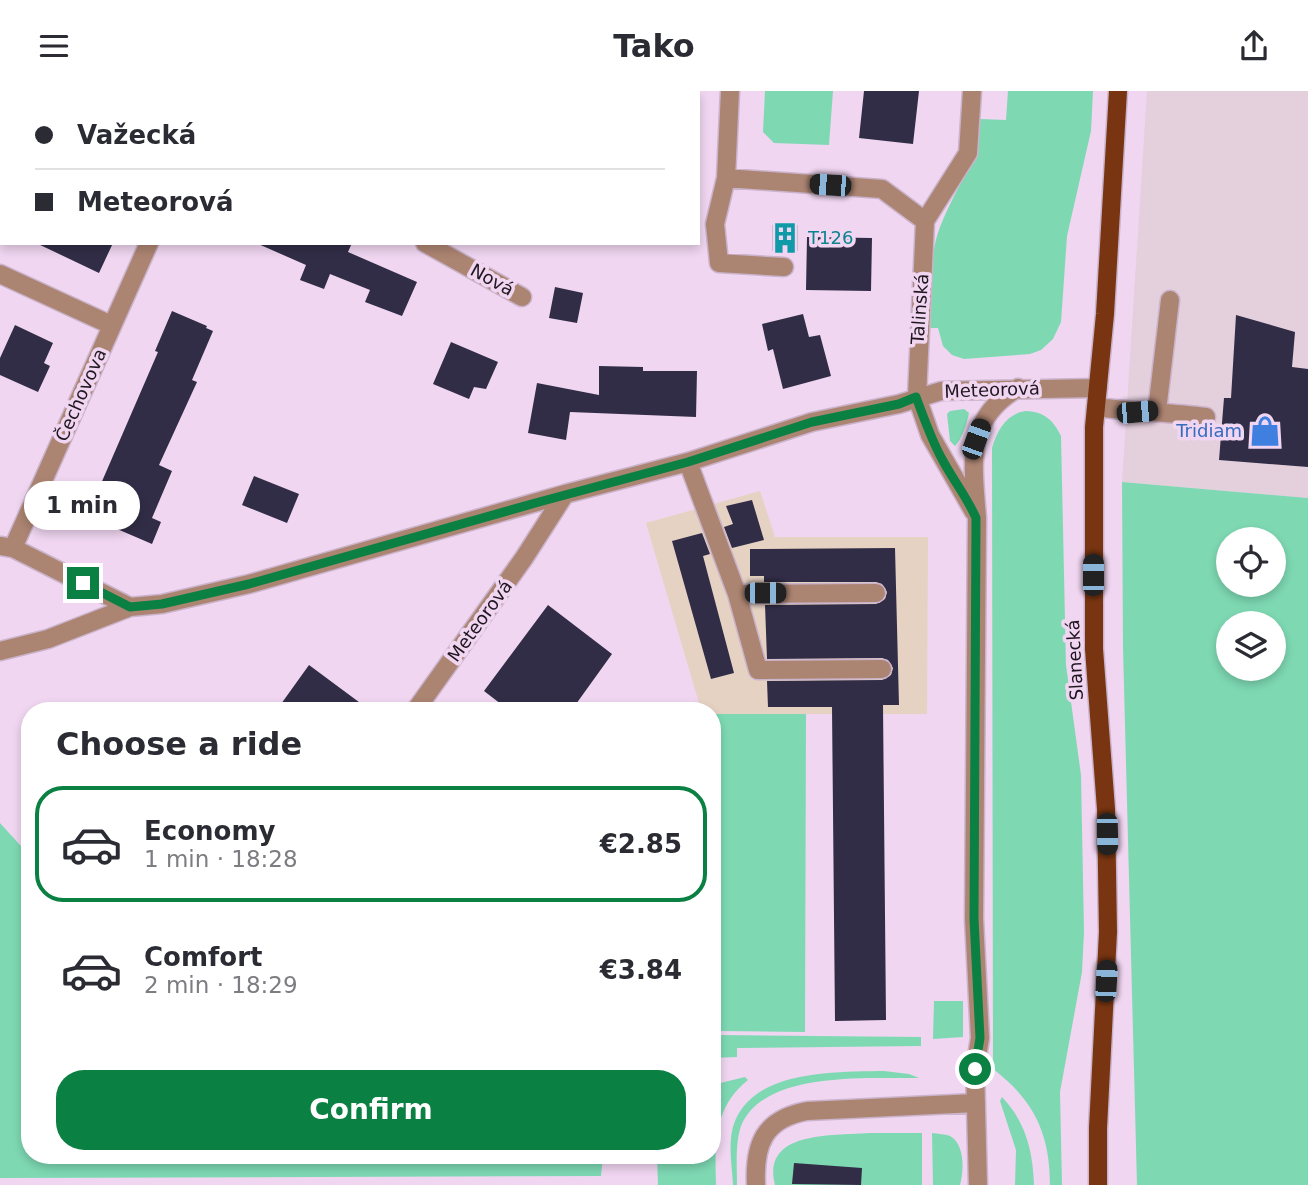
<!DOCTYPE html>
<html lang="en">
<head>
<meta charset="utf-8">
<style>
	body { margin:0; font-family:"DejaVu Sans",sans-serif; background:#f2f2f3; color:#2b2b33; height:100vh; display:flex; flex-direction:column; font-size:26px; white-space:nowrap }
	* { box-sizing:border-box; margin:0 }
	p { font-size:23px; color:#7c7c81 }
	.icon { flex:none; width:38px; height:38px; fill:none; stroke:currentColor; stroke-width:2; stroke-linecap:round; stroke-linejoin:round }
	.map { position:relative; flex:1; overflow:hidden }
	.side { position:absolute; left:21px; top:611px; width:700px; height:462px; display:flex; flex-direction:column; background:#fff; border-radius:28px; box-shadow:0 4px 10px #0003 }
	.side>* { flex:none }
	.top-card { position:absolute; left:0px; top:0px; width:700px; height:154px; box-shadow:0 4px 10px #0003; display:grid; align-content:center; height:154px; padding:0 35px; background:#fff }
	.fabs { position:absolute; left:1216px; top:436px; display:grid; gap:14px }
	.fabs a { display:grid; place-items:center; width:70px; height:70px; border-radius:50%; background:#fff; box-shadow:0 4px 10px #0003; font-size:35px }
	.end { position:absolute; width:32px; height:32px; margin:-16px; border:9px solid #0b8043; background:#fff; box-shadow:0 0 0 4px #fff }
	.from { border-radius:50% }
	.bubble { position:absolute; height:49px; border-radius:24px; background:#fff; box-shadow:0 4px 10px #0003; font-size:23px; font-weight:700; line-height:49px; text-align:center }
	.car { position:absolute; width:21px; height:42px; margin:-21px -10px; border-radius:9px; box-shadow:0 0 5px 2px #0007; background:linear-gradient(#222 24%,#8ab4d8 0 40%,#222 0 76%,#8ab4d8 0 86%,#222 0) }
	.top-card b { display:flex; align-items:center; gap:24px; height:66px; font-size:26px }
	.top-card b+b { border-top:2px solid #e1e1e2 }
	.top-card i { width:18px; height:18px; background:#2b2b33 }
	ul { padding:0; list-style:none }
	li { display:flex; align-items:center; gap:21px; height:116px; margin:0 14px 10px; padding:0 21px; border:4px solid transparent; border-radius:28px }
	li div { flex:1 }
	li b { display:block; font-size:26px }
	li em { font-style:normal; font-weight:700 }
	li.active { border-color:#0b8043 }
	li>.icon { width:63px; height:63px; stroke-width:1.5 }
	h2 { padding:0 35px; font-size:32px; line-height:84px }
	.button { display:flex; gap:14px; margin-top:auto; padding:14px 35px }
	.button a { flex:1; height:80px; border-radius:28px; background:#0b8043; color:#fff; font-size:28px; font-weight:700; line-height:80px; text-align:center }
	header { display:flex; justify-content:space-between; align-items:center; height:91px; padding:0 35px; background:#fff; font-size:32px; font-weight:700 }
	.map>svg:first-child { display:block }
	.commercial { fill:#e4cfdd }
	.industrial { fill:#e6d2c3 }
	.green { fill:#7ed9b3; fill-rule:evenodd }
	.building { fill:#312d47 }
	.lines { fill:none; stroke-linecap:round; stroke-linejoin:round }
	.minor-casing { stroke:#cab3cb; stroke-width:21 }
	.major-casing { stroke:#cab3cb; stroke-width:21 }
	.minor { stroke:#ac8472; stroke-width:18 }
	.major { stroke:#793511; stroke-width:18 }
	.route { stroke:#0b8043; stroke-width:9 }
	.labels { text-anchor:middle; stroke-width:7; stroke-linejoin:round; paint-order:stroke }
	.culture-label { font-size:18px; fill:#0d838f; stroke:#f0d6f1; text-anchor:start }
	.street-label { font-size:18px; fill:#1f161f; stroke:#f0d6f1 }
	.shop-label { font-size:18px; fill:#366cbe; stroke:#f0d6f1; text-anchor:end }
</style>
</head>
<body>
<header><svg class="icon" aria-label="menu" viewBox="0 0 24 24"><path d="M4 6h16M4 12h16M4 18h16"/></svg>Tako<svg class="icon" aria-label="share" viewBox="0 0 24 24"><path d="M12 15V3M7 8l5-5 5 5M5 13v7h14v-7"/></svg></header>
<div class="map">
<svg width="1308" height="1094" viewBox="0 0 1308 1094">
	<rect width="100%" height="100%" fill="#f0d6f1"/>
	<path class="commercial" d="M 1147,0 L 1308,0 L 1308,407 L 1122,391 Z"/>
	<path class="industrial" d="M 760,400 L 775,446 L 928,446 L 927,623 L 712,623 L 712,620 L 701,619 L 646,432 Z"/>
	<path class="green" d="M 765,0 L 833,0 L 829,54 L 774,52 L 763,41 Z
		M 1008,0 L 1093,0 L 1091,40 L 1067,145 L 1061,231 L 1053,248 L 1041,259 L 1030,263 L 964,268 L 952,264 L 943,255 L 938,237 L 930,237 C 932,208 929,173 937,145 C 949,106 980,69 980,28 L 1006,29 Z
		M 964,318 L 969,322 C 967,332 962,348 955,355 L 950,350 L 947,323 L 950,320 Z
		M 1026,320 C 1045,321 1053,329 1061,345 L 1066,574 L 1081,684 L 1084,841 L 1082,881 L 1060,1001 L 1062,1094 L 1050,1094 C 1050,1043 1034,1009 993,978 L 992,357 C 997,339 1007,322 1026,320 Z
		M 1122,391 L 1308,407 L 1308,1094 L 1137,1094 L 1123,557 ZM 1228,448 L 1274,448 L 1274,494 L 1228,494 ZM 1228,532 L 1274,532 L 1274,578 L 1228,578 Z
		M 712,623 L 806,623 L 805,941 L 721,940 L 712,943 Z
		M 0,732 L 30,765 L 30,1064 L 603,1064 L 601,1085 L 0,1087 Z
		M 934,910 L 963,910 L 963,946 L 933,948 Z
		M 722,944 L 921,946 L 921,955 L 737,957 L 737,966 L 712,967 L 712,949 Z
		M 884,980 L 909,983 L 919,987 C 869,988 764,979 741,1035 C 735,1053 737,1076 737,1094 L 733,1094 C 732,1074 727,1049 735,1030 C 756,978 838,981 884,980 Z
		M 745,986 L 748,989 C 713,1017 715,1054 716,1094 L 658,1094 L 657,1064 L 712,1064 L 712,994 Z
		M 1002,1006 C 1026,1031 1033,1061 1034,1094 L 1015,1094 L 1016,1059 L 1000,1010 Z
		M 869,1042 L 922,1042 L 922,1094 L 775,1094 C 761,1039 834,1045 869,1042 Z
		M 932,1042 C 938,1043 945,1043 950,1045 C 965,1053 964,1080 960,1094 L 933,1094 Z"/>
	<path class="building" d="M 864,0 L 919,0 L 913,53 L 859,47 Z
		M 772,134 L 798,134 L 798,160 L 772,160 Z
		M 807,146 L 872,147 L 871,200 L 806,199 Z
		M 36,152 L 113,152 L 99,182 Z
		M 256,152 L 352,152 L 348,161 L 417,191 L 402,225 L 365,211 L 370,199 L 330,183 L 324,198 L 300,189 L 306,174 Z
		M 555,196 L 583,202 L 577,232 L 549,227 Z
		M 172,220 L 207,235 L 206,237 L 213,240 L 192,289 L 197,291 L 159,374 L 172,380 L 152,427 L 161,431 L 152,453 L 87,425 L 158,261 L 155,260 Z
		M 803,223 L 809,246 L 820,244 L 831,285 L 783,298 L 773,258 L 768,260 L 762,233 Z
		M 1236,224 L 1295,241 L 1292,276 L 1308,278 L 1308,376 L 1219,369 L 1224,307 L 1231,307 Z
		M 15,234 L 53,252 L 44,272 L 50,275 L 38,301 L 0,284 L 0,267 Z
		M 451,251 L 498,271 L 486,298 L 474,296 L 469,308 L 433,293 Z
		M 599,275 L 643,276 L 643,280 L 697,280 L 696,326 L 570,321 L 566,349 L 528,342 L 537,292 L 599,304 Z
		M 254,385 L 299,403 L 287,432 L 242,414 Z
		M 752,409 L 764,449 L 732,457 L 724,436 L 733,433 L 726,415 Z
		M 702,442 L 710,463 L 703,465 L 734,582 L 711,588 L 672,450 Z
		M 895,457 L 899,614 L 883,614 L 886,929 L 835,930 L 832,616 L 768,616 L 767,590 L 882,589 L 891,584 L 893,577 L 888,569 L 882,567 L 767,568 L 765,514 L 876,513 L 885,508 L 887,501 L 882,493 L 876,491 L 764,491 L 764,485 L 750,485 L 750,458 Z
		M 548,514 L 612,563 L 571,620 L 510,620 L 484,600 Z
		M 309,574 L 371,620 L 276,620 Z
		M 794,1072 L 862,1077 L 861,1094 L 792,1093 Z"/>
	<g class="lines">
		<defs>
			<path id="minor" d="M 144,0 L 147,2
				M 730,0 L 726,87 L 882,98 L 925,130
				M 972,0 L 968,62 L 925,130 L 917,306 L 930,344 L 974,421
				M 229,2 L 230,0
				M 726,87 L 715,133 L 719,172 L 784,176
				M 425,152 L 522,206
				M 0,183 L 111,234
				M 1096,316 C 1133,321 1169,321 1206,326
				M 1157,320 L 1170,209
				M 688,371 L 737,503 L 876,502
				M 0,455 L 13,457 L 130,516
				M 13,457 L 149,152
				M 737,503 L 758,579 L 882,578
				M 0,560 L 48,548 L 130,516 L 162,513 L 249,493 L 565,403 L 688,371 L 812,331 L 899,313 L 941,300 L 1098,297
				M 415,620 L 524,467 L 565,403
				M 756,1094 C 754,1053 764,1028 807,1020 L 976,1012
				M 978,1094 L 975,978 L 980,947 L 974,828 L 977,427 C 973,373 964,328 1018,297"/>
			<path id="major" d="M 1098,1094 L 1098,1037 L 1108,841 L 1106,718 L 1094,558 L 1094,336 L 1105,223 L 1118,0"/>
		</defs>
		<use href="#minor" class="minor-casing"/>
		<use href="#major" class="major-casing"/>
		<use href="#minor" class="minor"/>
		<use href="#major" class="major"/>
	</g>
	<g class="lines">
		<path class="route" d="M 83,492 L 130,516 L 162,513 L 249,493 L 539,411 L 688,371 L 812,331 L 899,313 L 916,306 C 924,327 931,348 942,368 C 953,389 967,406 976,427 L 974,828 L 980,947 L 975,978"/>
	</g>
	<defs>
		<symbol id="building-bare" viewBox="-9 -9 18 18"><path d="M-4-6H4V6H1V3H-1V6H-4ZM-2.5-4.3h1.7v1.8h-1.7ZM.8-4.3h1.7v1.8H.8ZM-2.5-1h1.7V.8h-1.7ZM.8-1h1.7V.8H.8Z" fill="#0f9aa8" stroke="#f0d6f1" stroke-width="2.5" paint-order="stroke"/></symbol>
		<symbol id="shop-bare" viewBox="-9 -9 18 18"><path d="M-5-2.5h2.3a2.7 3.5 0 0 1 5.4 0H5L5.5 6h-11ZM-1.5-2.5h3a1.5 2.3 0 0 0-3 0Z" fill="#3f7fe0" stroke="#f0d6f1" stroke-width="2.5" paint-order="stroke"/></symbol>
	</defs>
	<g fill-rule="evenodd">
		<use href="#building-bare" x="763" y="125" width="44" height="44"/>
		<use href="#shop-bare" x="1243" y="318" width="44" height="44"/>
	</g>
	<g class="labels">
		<g class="culture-label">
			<text x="808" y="153">T126</text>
		</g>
		<g class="street-label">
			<text transform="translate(492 189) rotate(29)" y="6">Nová</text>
			<text transform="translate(920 218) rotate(-86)" y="6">Talinská</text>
			<text transform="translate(992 299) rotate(-2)" y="6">Meteorová</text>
			<text transform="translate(81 304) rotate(-66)" y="6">Čechovova</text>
			<text transform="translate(480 530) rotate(-54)" y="6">Meteorová</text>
			<text transform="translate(1075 569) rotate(-93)" y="6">Slanecká</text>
		</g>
		<g class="shop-label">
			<text x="1242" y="346">Tridiam</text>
		</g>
	</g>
</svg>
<div class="fabs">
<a><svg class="icon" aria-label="locate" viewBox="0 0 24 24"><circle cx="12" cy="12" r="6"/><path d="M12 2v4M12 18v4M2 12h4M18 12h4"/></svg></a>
<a><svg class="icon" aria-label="layers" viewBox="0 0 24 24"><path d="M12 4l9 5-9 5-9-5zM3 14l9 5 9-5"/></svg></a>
</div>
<i class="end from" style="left:975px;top:978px"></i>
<i class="end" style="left:83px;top:492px"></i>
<div class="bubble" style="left:24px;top:390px;width:116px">1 min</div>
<i class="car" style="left:830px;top:94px;rotate:274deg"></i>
<i class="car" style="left:1137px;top:321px;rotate:85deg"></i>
<i class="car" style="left:976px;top:348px;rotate:20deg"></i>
<i class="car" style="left:1093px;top:484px;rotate:0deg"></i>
<i class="car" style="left:765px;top:502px;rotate:90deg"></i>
<i class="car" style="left:1107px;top:743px;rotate:179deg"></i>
<i class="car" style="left:1106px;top:890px;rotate:3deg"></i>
<div class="top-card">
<b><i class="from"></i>Važecká</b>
<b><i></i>Meteorová</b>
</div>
<section class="side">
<h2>Choose a ride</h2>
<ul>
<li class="active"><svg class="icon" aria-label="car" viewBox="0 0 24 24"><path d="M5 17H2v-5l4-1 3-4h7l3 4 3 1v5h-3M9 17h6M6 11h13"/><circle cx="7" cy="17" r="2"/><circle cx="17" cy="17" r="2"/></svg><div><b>Economy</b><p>1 min · 18:28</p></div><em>€2.85</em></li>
<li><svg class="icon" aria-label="car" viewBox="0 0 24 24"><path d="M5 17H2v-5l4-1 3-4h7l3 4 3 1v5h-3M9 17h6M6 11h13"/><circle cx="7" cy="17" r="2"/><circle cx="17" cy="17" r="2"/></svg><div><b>Comfort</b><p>2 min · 18:29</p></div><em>€3.84</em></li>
</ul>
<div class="button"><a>Confirm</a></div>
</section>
</div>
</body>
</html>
